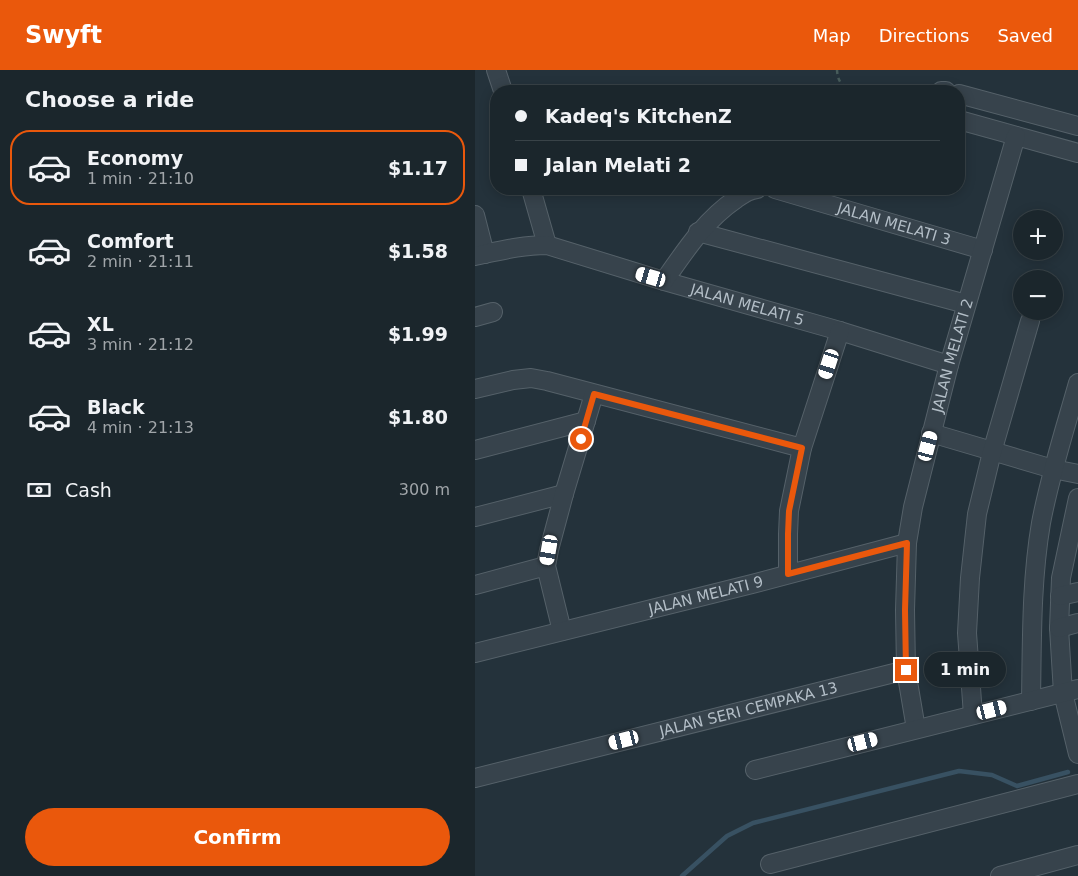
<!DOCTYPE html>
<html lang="en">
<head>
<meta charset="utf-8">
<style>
	body { margin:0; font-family:"DejaVu Sans",sans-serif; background:#242e34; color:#f1f3f6; height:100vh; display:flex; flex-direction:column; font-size:19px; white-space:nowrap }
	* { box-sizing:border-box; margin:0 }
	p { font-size:16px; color:#a0a5a9 }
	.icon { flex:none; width:28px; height:28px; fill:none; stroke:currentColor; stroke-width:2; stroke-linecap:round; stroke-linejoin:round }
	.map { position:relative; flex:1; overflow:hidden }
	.details { display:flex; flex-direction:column; background:#1b262c; width:475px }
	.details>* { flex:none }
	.top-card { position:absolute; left:15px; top:15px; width:475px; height:110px; border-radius:20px; box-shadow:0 2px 12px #0003,0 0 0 1px #394348; display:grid; align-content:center; height:110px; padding:0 25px; background:#1b262c }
	.fabs { position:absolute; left:538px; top:140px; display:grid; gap:10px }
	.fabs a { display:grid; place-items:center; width:50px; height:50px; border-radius:50%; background:#1b262c; box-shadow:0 2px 12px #0003,0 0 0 1px #394348; font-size:25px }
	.end { position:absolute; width:22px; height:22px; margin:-11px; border:6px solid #ea580c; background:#fff; box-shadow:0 0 0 2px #fff }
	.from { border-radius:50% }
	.bubble { position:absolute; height:35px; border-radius:18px; background:#1b262c; box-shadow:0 2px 12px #0003,0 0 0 1px #394348; font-size:16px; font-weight:700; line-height:35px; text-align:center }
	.car { position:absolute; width:15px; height:30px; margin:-15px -8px; border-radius:6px; box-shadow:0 0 4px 1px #0007; background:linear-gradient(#fff 24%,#345 0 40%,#fff 0 76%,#345 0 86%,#fff 0) }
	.top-card b { display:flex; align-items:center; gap:18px; height:48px; font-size:19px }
	.top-card b+b { border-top:1px solid #394348 }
	.top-card i { width:12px; height:12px; background:#f1f3f6 }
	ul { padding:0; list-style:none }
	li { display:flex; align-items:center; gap:15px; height:75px; margin:0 10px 8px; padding:0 15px; border:2px solid transparent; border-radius:20px }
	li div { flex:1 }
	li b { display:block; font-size:19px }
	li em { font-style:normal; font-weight:700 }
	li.on { border-color:#ea580c }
	li>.icon { width:45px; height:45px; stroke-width:1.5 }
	h2 { padding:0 25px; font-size:22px; line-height:60px }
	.pay { display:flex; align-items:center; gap:12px; height:55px; padding:0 25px; font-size:19px }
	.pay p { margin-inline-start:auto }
	.action { display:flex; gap:10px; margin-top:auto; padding:10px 25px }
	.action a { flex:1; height:58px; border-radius:30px; background:#ea580c; color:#fff; font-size:20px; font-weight:700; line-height:58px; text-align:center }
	header { display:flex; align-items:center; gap:30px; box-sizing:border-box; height:70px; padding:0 25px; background:#ea580c; color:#fff }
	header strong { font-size:24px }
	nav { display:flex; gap:28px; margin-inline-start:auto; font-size:18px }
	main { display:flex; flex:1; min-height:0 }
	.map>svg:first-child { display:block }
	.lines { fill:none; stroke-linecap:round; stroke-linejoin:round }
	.stream { stroke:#385162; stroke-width:4.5 }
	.minor-casing { stroke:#556169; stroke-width:20 }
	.path { stroke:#475c5b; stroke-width:2.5; stroke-dasharray:4 4; stroke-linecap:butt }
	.minor { stroke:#37434c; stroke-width:18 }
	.route { stroke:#ea580c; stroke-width:6 }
	.labels { text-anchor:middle; stroke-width:4; stroke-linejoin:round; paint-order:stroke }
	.street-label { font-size:15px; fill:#b3bec7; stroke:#1c2830 }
</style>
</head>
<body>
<header>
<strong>Swyft</strong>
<nav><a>Map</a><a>Directions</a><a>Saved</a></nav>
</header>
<main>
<section class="details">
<h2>Choose a ride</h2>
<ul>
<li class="on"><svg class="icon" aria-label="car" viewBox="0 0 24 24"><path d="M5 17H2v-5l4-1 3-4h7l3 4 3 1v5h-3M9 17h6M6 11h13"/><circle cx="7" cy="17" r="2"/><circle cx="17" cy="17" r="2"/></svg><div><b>Economy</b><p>1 min · 21:10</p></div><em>$1.17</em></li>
<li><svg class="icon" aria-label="car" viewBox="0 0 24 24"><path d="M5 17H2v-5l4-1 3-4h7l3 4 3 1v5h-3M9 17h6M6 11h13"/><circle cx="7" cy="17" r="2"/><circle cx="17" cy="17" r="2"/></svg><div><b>Comfort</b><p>2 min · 21:11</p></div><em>$1.58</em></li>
<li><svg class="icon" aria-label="car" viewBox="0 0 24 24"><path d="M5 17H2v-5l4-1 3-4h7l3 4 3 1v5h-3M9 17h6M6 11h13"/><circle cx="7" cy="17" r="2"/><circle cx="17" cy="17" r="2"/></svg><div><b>XL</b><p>3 min · 21:12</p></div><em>$1.99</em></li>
<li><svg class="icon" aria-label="car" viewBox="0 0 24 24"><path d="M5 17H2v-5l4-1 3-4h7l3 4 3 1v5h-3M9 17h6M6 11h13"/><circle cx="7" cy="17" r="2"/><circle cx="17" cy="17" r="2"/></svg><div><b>Black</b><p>4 min · 21:13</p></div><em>$1.80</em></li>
</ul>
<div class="pay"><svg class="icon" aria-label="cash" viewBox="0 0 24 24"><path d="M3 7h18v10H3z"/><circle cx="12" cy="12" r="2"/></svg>Cash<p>300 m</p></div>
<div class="action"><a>Confirm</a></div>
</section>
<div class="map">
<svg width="603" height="806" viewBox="0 0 603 806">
	<rect width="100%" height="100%" fill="#24323b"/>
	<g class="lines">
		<path class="stream" d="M 207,806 L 252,766 L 278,753 L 484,701 L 517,705 L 542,716 L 593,702"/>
		<defs>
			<g id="minor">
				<path d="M 21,0 L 28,21"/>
				<path d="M 466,21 L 471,21"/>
				<path d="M 484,24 L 603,56"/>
				<path d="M 484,50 L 603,83"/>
				<path d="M 56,119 L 72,175"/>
				<path id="s1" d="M 300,119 L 508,180"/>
				<path d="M 0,145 L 10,184"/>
				<path d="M 223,162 L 491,234"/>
				<path id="s2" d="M 0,186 C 24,181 47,175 72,175 L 189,211 L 365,261 L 474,295"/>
				<path d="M 189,211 C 210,181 230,150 261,129 C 268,124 273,120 282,119"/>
				<path d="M 0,247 L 18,242"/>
				<path d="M 0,319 L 38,310 L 56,308 L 72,311 L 327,378"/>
				<path d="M 456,363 L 578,399 L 603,404"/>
				<path d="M 0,380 L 111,351"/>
				<path d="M 603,428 L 586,508 L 584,558 L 588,623 L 603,684"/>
				<path d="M 0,447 L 89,424"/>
				<path d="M 313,504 L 313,464 L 314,441 L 327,378 L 365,261"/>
				<path d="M 0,515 L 71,496"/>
				<path d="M 585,526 L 603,522"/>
				<path d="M 584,558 L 603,553"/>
				<path d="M 87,561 L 71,496 L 74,480 L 89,424 L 119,324"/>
				<path id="s3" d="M 0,583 L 277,514 L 432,473"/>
				<path d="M 556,631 C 557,572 556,512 566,453 C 575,405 590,359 603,313"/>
				<path d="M 498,645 L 492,563 L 495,508 L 502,444 L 517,382 L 555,251"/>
				<path id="s4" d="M 441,659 L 431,600 L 430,540 L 432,473 L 438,437 L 474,295 L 541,66"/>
				<path d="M 280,700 L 603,619"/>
				<path id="s5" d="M 0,708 L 431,600"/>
				<path d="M 295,794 L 603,714"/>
				<path d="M 525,806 L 603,785"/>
			</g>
		</defs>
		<use href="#minor" class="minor-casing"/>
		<path class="path" d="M 362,0 C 363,15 369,17 382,21"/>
		<use href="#minor" class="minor"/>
	</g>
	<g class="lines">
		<path class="route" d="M 106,369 L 119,324 L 327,378 L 314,441 L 313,464 L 313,504 L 432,473 L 430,540 L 431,600"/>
	</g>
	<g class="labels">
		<g class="street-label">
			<text dy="5" stroke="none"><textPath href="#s1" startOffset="124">JALAN MELATI 3</textPath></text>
			<text dy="5" stroke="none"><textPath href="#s2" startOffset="282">JALAN MELATI 5</textPath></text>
			<text dy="5" stroke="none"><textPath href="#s4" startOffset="380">JALAN MELATI 2</textPath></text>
			<text dy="5" stroke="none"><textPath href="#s3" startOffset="238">JALAN MELATI 9</textPath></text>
			<text dy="5" stroke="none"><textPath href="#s5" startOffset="282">JALAN SERI CEMPAKA 13</textPath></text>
		</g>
	</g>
</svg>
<div class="fabs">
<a>+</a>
<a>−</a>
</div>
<i class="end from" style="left:106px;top:369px"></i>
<i class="end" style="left:431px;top:600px"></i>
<div class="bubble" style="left:449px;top:582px;width:82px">1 min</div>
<i class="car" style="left:176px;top:207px;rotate:286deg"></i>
<i class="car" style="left:354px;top:294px;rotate:198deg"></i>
<i class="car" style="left:453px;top:376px;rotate:15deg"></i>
<i class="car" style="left:74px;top:480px;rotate:190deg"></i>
<i class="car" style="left:517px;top:640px;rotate:76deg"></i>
<i class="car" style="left:149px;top:670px;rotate:256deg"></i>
<i class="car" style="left:388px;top:672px;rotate:76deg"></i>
<div class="top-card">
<b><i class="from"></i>Kadeq's KitchenZ</b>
<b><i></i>Jalan Melati 2</b>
</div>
</div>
</main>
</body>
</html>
